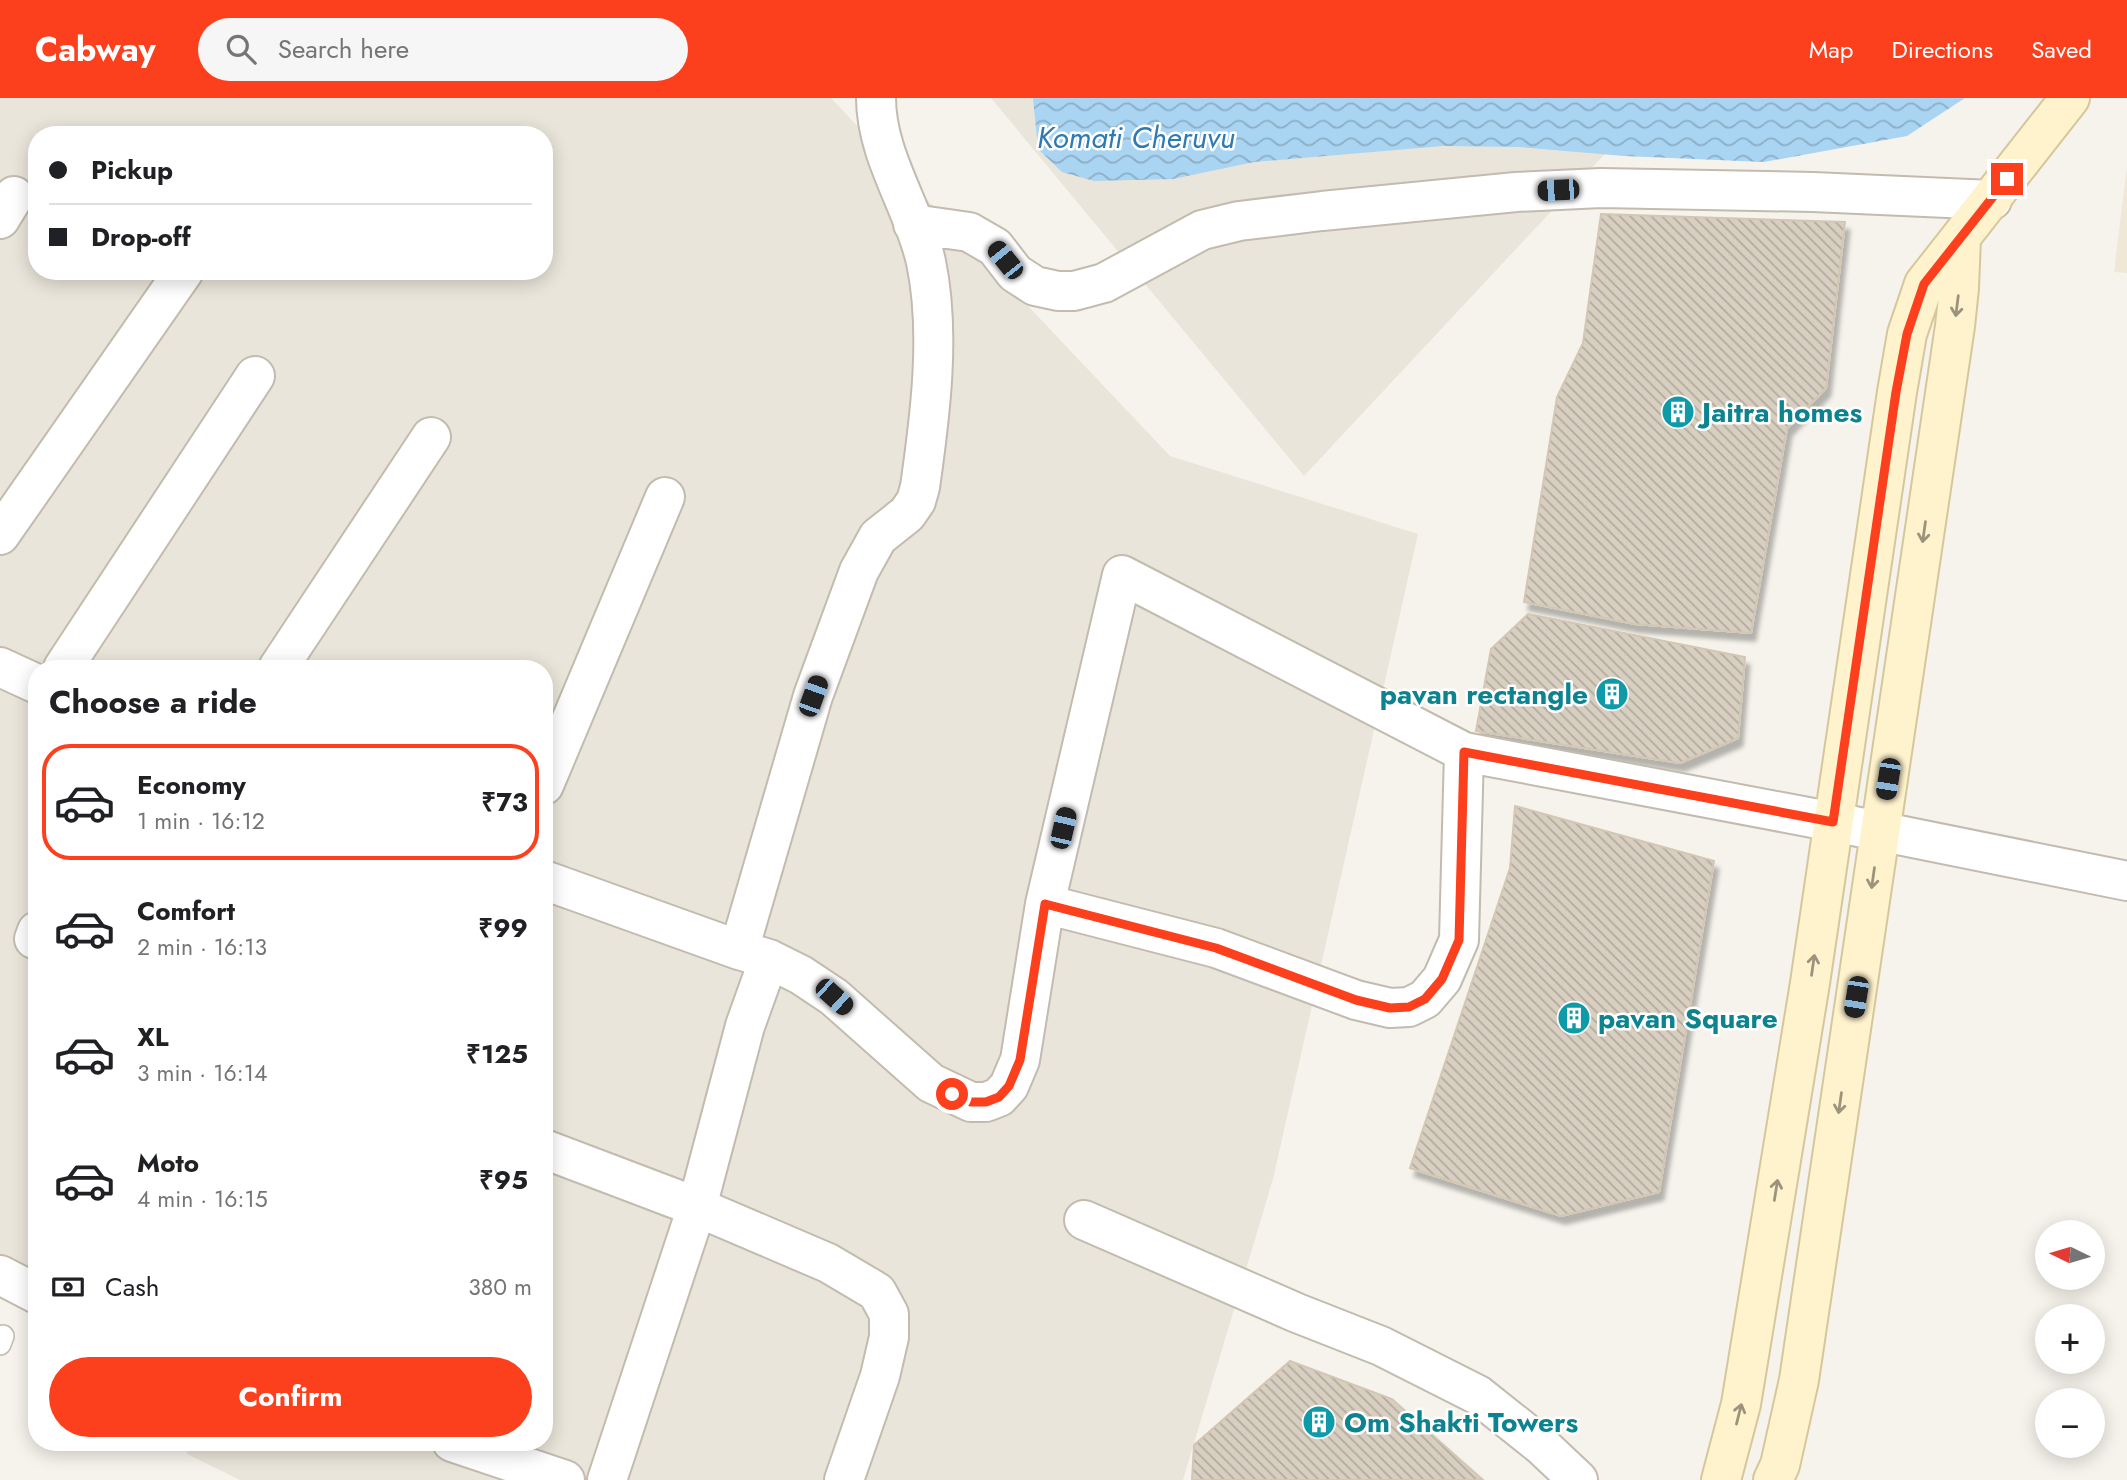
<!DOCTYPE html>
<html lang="en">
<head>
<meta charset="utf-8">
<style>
	body { margin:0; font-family:Jost,sans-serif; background:#f6f6f6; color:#202124; height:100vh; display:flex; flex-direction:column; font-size:26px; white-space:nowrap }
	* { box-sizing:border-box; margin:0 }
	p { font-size:23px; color:#757577 }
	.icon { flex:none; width:38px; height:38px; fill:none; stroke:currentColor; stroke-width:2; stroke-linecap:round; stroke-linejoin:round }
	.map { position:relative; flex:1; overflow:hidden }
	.drawer { position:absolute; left:28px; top:562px; width:525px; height:791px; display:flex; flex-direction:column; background:#fff; border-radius:28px; box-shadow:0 4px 18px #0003 }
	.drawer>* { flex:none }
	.banner { position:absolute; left:28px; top:28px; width:525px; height:154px; border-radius:28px; box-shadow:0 4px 18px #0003; display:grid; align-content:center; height:154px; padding:0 21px; background:#fff }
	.needle { width:46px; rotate:275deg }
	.tools { position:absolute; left:2035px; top:1122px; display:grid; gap:14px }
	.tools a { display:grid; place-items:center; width:70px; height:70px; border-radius:50%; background:#fff; box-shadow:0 4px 18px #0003; font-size:35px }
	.end { position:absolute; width:32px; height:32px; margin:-16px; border:9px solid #fc3f1d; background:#fff; box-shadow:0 0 0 4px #fff }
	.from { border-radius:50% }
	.car { position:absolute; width:21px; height:42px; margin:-21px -10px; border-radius:9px; box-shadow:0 0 5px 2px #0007; background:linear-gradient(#222 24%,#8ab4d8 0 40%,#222 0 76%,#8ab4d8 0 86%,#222 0) }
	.banner b { display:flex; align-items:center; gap:24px; height:66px; font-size:26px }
	.banner b+b { border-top:2px solid #e0e0e0 }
	.banner i { width:18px; height:18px; background:#202124 }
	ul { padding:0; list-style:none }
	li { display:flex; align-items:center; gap:21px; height:116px; margin:0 14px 10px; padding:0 7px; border:4px solid transparent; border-radius:28px }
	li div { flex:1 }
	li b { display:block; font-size:26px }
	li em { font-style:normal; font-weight:700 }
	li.current { border-color:#fc3f1d }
	li>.icon { width:63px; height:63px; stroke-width:1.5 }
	h2 { padding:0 21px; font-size:32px; line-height:84px }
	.pay { display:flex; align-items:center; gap:18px; height:77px; padding:0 21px; font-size:26px }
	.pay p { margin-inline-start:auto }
	.action { display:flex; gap:14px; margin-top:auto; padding:14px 21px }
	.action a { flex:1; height:80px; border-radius:42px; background:#fc3f1d; color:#fff; font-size:28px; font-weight:700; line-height:80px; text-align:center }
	header { display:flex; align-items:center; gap:42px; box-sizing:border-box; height:98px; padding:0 35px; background:#fc3f1d; color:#fff }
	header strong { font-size:33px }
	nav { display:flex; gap:38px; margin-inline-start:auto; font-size:24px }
	.search { width:490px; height:63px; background:#f6f6f6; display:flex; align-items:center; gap:18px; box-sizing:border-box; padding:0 24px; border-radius:38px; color:#757577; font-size:26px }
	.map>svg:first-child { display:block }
	.residential { fill:#eae5da; fill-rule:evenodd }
	.education { fill:#efe8d6 }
	.water { fill:url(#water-waves) }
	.building { fill:url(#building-back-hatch); stroke:#d3c7b4; stroke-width:2; filter:url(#shadow) }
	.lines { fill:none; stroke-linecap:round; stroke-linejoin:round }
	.lane-casing { stroke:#c2bbae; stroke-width:24 }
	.street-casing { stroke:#c2bbae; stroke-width:42 }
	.secondary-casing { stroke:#d6c79b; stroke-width:42 }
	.lane { stroke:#fff; stroke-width:21 }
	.street { stroke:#fff; stroke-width:38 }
	.secondary { stroke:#fff3cd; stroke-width:38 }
	.oneway { stroke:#9c937c }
	.route { stroke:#fc3f1d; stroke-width:9 }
	.labels { text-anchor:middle; stroke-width:5; stroke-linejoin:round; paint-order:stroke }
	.culture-label { font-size:28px; font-weight:bold; fill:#0d838f; stroke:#fff; text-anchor:start }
	.water-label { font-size:30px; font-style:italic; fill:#2e7ab2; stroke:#fff }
</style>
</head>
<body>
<header>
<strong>Cabway</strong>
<div class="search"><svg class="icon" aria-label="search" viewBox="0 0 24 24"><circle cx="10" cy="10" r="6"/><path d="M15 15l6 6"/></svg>Search here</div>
<nav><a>Map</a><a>Directions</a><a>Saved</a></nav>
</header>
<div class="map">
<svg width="2127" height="1382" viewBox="0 0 2127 1382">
	<defs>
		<pattern id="water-waves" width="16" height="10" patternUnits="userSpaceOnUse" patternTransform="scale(1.75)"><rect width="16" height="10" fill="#a9d4f2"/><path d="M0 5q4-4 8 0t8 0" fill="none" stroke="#8caec5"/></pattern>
		<pattern id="building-back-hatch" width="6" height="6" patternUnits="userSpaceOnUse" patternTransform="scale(1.75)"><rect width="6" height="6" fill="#d8cfc1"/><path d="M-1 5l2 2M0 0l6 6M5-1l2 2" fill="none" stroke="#b1aa9e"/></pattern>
		<filter id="shadow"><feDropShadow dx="4.5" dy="8" stdDeviation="2" flood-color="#0004"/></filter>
	</defs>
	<rect width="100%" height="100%" fill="#f6f3ec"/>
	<path class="residential" d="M 0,0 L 831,0 L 1170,358 L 1418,436 L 1273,1081 L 1183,1382 L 240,1382 L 187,1356 L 189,1344 L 544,1344 L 544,570 L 37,570 L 37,1177 L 0,1190 ZM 37,37 L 544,37 L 544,173 L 37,173 Z
		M 991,0 L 1657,0 L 1304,378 Z"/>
	<path class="education" d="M 2127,69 L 2127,175 L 2114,174 Z"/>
	<path class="water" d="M 1033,0 L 1965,0 L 1907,38 L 1764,64 L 1624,58 L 1519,49 L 1443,48 L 1254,64 L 1173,81 L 1094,83 L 1062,74 L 1038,51 Z"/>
	<path class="building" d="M 1601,116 L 1845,124 L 1826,290 L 1787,330 L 1751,535 L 1635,526 L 1524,504 L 1557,299 L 1583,245 Z
		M 1528,516 L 1745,559 L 1738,640 L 1680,665 L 1476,633 L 1491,551 Z
		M 1515,708 L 1714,763 L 1659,1094 L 1561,1118 L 1410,1070 L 1510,770 Z
		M 1290,1263 L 1392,1301 L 1483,1382 L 1192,1382 L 1194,1347 Z"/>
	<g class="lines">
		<defs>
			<path id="lane" d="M 0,1246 L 3,1238"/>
			<path id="street" d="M 0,121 L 14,98
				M 913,126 L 969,134 L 995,149 L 1015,175 L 1035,188 L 1058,193 L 1074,193 L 1104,185 L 1202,132 L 1239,123 L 1322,113 L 1516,94 L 1601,90 L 1813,94 L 1992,102
				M 0,437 L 184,173
				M 0,569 L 37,586
				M 63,570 L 255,278
				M 278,570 L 431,339
				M 544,687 L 665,399
				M 544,782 L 739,852 L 769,861 L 801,877 L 834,899 L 931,985 L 971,1004 L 986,1004 L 999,999 L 1009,988 L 1020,962 L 1045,806 L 1122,477 L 1464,654 L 1834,724 L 2127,783
				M 1045,806 L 1216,850 L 1356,902 L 1390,910 L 1409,909 L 1425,901 L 1442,881 L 1459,842 L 1464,654
				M 34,841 L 37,833
				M 739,852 L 813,598 L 859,473 L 878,439 L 907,416 L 916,403 L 920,389 C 930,319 941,235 926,164 C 914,109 876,58 876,0
				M 544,1051 L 697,1109 L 828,1165 L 877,1194 L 889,1216 L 889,1239 L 880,1278 L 844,1382
				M 1084,1122 L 1297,1215 L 1381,1248 L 1478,1297 L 1542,1348 L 1578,1382
				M 0,1177 L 37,1196
				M 452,1344 L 565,1382
				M 607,1382 L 697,1109 L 745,928 L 769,861"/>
			<path id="secondary" d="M 1721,1382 L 1741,1306 L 1810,885 L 1897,294 L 1907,236 L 1924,186 L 2070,0
				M 1773,1382 L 1780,1367 L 1799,1282 L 1955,228 L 1959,190 L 1961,140"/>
		</defs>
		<use href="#lane" class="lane-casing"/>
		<use href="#street" class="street-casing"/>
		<use href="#secondary" class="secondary-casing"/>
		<use href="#lane" class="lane"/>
		<use href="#street" class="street"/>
		<use href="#secondary" class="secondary"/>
	</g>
	<defs><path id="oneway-shaft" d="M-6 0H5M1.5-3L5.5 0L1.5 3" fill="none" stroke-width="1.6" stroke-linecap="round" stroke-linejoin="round" transform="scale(1.75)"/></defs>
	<g class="oneway">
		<use href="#oneway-shaft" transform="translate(1957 208) rotate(97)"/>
		<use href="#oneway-shaft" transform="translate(1924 434) rotate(98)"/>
		<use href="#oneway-shaft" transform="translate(1873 780) rotate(98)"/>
		<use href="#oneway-shaft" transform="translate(1813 867) rotate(-82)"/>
		<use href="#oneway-shaft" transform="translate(1840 1005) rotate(98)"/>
		<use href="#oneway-shaft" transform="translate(1776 1092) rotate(-81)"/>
		<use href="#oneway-shaft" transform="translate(1739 1316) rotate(-76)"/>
	</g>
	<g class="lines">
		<path class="route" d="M 952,996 L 971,1004 L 986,1004 L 999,999 L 1009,988 L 1020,962 L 1045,806 L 1216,850 L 1356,902 L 1390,910 L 1409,909 L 1425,901 L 1442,881 L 1459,842 L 1464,654 L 1833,724 L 1896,294 L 1907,236 L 1924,186 L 2007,81"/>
	</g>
	<defs>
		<symbol id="building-disc" viewBox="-11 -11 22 22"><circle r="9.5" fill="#0f9aa8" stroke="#fff"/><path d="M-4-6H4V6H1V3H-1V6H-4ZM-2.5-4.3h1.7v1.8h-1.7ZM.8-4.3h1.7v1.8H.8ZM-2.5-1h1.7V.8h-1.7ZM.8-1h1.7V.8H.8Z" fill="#fff"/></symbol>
	</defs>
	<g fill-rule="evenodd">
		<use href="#building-disc" x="1659" y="295" width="38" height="38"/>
		<use href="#building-disc" x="1593" y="577" width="38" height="38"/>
		<use href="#building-disc" x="1555" y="901" width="38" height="38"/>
		<use href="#building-disc" x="1300" y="1305" width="38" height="38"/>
	</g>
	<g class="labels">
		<g class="culture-label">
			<text x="1702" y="324">Jaitra homes</text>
			<text x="1588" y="606" text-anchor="end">pavan rectangle</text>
			<text x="1598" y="930">pavan Square</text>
			<text x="1344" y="1334">Om Shakti Towers</text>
		</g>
		<g class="water-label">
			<text x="1136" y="50">Komati Cheruvu</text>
		</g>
	</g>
</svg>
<div class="tools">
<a><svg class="needle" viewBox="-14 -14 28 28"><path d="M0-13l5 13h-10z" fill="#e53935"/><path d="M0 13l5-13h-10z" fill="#757577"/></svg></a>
<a>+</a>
<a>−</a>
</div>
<i class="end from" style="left:952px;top:996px"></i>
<i class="end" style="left:2007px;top:81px"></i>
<i class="car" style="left:1558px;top:92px;rotate:267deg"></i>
<i class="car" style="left:1005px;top:162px;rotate:321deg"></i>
<i class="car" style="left:813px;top:598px;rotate:20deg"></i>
<i class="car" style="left:1888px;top:681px;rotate:189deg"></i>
<i class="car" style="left:1063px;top:730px;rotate:13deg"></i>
<i class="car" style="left:834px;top:899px;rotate:132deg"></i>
<i class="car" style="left:1856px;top:899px;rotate:189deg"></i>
<div class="banner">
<b><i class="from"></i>Pickup</b>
<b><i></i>Drop-off</b>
</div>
<section class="drawer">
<h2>Choose a ride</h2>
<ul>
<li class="current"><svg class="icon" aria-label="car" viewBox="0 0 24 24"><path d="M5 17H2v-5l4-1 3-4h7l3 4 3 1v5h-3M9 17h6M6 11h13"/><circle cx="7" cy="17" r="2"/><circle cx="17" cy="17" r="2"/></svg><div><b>Economy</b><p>1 min · 16:12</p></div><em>₹73</em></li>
<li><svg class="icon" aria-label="car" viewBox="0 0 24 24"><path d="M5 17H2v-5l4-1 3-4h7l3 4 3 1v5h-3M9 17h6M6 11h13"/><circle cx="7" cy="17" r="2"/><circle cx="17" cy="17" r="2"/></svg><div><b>Comfort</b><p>2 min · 16:13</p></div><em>₹99</em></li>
<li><svg class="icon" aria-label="car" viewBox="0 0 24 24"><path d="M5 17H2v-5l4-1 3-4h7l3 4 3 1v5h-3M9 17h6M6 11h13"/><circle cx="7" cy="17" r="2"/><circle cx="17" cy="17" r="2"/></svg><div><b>XL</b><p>3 min · 16:14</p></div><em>₹125</em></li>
<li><svg class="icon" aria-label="car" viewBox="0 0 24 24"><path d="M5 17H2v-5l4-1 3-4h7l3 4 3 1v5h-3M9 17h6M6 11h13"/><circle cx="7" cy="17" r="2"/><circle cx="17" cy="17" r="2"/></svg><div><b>Moto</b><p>4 min · 16:15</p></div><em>₹95</em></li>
</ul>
<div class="pay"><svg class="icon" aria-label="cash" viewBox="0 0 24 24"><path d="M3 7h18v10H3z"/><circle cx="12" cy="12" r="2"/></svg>Cash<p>380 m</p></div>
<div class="action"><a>Confirm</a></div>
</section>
</div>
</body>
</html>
